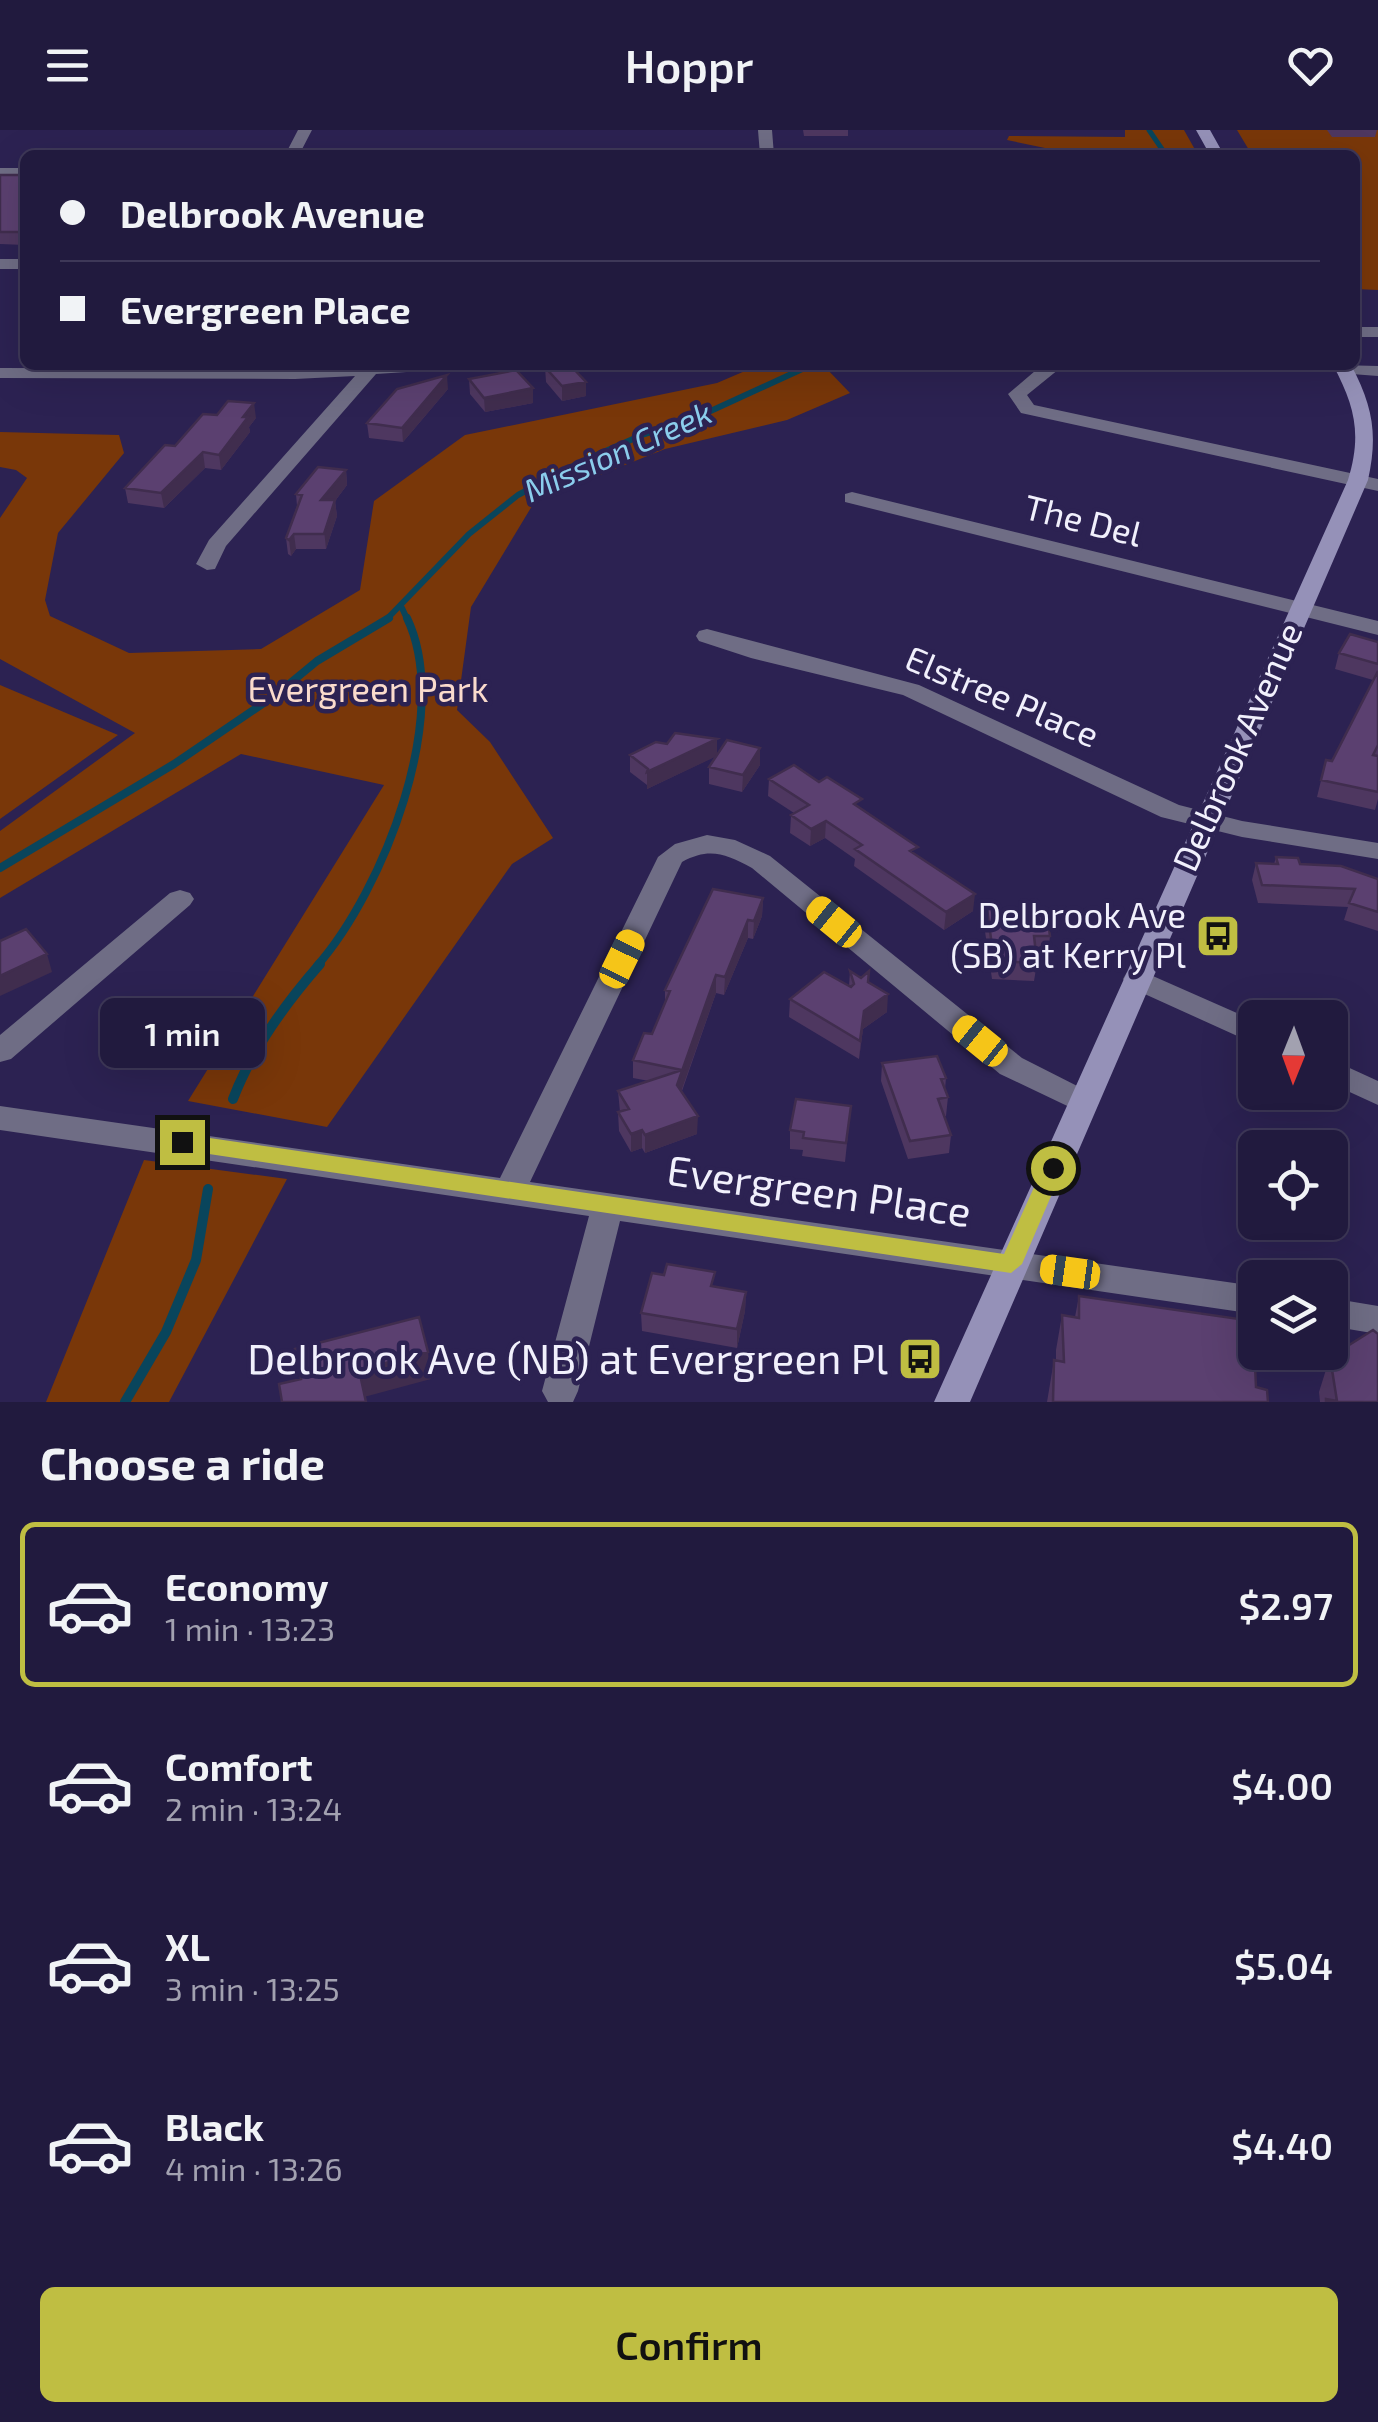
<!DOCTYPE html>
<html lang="en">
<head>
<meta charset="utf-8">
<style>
	body { margin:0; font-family:"Exo 2",sans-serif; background:#2d2749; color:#f1f3f6; height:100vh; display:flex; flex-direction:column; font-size:38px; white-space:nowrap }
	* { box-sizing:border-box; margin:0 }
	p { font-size:32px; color:#a2a1b0 }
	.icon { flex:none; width:55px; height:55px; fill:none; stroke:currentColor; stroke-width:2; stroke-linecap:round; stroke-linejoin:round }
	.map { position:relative; height:1272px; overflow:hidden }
	.drawer { display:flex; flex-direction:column; background:#211a3e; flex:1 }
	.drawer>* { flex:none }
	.top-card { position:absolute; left:20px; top:20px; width:1340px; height:220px; border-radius:15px; box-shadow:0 10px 40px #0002,0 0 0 2px #3e3858; display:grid; align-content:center; height:220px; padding:0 40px; background:#211a3e }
	.needle { width:65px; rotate:181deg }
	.fabs { position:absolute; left:1238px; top:870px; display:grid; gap:20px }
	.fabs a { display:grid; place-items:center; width:110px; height:110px; border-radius:15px; background:#211a3e; box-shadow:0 10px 40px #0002,0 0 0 2px #3e3858; font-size:50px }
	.end { position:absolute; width:45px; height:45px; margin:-22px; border:12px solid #bfbe42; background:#111; box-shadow:0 0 0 5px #111 }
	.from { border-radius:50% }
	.bubble { position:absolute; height:70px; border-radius:15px; background:#211a3e; box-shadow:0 10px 40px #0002,0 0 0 2px #3e3858; font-size:32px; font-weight:600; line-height:70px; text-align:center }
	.car { position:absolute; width:30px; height:60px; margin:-30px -15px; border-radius:12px; box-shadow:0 0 8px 2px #0007; background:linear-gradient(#f5c518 24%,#345 0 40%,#f5c518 0 76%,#345 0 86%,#f5c518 0) }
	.top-card b { display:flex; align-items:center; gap:35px; height:95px; font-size:38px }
	.top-card b+b { border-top:2px solid #3e3858 }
	.top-card i { width:25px; height:25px; background:#f1f3f6 }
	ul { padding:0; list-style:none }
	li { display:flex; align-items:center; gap:30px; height:165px; margin:0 20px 15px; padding:0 20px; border:5px solid transparent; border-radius:15px }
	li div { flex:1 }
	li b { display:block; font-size:38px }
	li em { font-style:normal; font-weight:600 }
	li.on { border-color:#bfbe42 }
	li>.icon { width:90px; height:90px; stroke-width:1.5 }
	h2 { padding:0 40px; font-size:45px; line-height:120px }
	.primary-button { display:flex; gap:20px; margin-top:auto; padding:20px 40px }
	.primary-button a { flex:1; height:115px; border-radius:15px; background:#bfbe42; color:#111; font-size:40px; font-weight:600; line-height:115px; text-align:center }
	header { display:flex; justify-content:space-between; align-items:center; height:130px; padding:0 40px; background:#211a3e; font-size:45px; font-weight:600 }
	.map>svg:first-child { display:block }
	.green { fill:#793709 }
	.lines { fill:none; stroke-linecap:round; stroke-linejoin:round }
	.stream-far3 { stroke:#09455c; stroke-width:5 }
	.stream-far2 { stroke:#09455c; stroke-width:6 }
	.stream-far1 { stroke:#09455c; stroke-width:8 }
	.stream { stroke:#09455c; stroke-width:10 }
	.street { fill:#6f6d85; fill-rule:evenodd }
	.secondary { fill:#9591b8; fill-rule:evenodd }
	.wall { fill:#4e3760 }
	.shaded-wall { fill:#402d4e }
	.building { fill:#5b4070; stroke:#402d4e; stroke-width:2.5 }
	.route { fill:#bfbe42 }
	.labels { text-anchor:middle; stroke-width:9; stroke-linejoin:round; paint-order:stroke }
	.far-water-label { font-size:32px; font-style:italic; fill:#8bcdec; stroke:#2c2252 }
	.street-label { font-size:35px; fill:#f1f0fc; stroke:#2c2252 }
	.park-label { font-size:35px; fill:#fadbcc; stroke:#2c2252 }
	.poi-label { font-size:35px; fill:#f1f0fc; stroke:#2c2252; text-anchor:end }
	.near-street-label { font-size:42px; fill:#f1f0fc; stroke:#2c2252 }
	.near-poi-label { font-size:42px; fill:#f1f0fc; stroke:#2c2252; text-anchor:end }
</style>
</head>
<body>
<header><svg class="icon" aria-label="menu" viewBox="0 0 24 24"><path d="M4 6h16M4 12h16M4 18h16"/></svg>Hoppr<svg class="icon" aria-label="heart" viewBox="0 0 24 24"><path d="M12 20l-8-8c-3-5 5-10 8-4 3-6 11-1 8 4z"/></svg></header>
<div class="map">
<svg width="1378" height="1272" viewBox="0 0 1378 1272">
	<rect width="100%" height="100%" fill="#2c2252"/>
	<path class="green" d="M 1125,0 L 1184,0 L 1198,25 L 1051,25 L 1045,18 L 1007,10 L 1009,6 L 1125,7 Z
		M 1237,0 L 1378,0 L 1378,160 L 1355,159 L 1355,25 L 1252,25 Z
		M 759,235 L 828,235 L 825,237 L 850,263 L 787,290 L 665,319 L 535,371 L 471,477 L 457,580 L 490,612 L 553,708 L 512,734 L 327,997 L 188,971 L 384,655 L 241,624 L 0,768 L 0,701 L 135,603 L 0,529 L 0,388 L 27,348 L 16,340 L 0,337 L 0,302 L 119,305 L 124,323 L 58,403 L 45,470 L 50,486 L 129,523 L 261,519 L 360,460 L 374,371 L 465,305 L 717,253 Z
		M 0,555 L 118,605 L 0,689 Z
		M 144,1030 L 287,1049 L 169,1272 L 46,1272 Z"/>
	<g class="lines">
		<path class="stream-far3" d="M 1149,0 L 1166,25"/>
		<path class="stream-far2" d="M 402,478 L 408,491
			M 385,491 L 469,404 L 518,365 L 583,331 L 642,305 L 691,290 L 811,235"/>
		<path class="stream-far1" d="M 0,738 L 174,634 L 277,564 L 317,531 L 389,488
			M 317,836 C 383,761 453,584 407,488"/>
		<path class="stream" d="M 233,969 C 252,919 285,874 320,834
			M 125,1272 L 166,1202 L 196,1130 L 208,1059"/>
		<path class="street" d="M 298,0 L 312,0 L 299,25 L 285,25 Z
			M 758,0 L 772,0 L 774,25 L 760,25 Z
			M 0,38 L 25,38 L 25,46 L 0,46 Z
			M 0,129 L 25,129 L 25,139 L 0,139 Z
			M 1355,197 L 1378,197 L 1378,207 L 1355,207 Z
			M 351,235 L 446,235 L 437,240 L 376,244 L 226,416 L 215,439 L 207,440 L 196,434 L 209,410 L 355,246 L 295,249 L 0,248 L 0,238 L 295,239 Z
			M 1042,235 L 1064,235 L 1027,265 L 1034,275 L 1378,349 L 1378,361 L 1021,283 L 1008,264 Z
			M 1338,235 L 1378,236 L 1378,246 L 1338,243 Z
			M 852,362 L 1378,491 L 1378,505 L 845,372 L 845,364 Z
			M 707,499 L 919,555 L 1179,675 L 1242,691 L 1378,713 L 1378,729 L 1242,707 L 1161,687 L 903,565 L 751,528 L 699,511 L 696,506 L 699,501 Z
			M 707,705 L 735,710 L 770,726 L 1022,928 L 1093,964 L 1097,972 L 1093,980 L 1082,983 L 1000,944 L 752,738 C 725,724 710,717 682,732 L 530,1052 L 1255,1156 L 1255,1184 L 620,1091 L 578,1261 L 573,1272 L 548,1272 L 542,1261 L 589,1086 L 0,1000 L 0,976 L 500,1048 L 658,727 L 675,714 Z
			M 180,760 L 190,763 L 194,769 L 190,775 L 11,929 L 0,932 L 0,905 L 170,763 Z
			M 1137,839 L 1255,891 L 1255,914 L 1127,856 L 1123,849 L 1127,842 Z
			M 1330,929 L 1378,951 L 1378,975 L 1330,953 Z
			M 1330,1168 L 1378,1176 L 1378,1204 L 1330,1196 Z"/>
		<path class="secondary" d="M 1196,0 L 1210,0 L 1224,25 L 1210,25 Z
			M 1333,235 L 1351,235 C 1373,276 1378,305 1368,350 L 970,1272 L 934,1272 L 1348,350 C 1362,305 1355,276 1333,235 Z"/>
	</g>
	<path class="wall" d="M 803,0 L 848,0 L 848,6 L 804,6 Z
		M 1327,0 L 1377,0 L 1375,7 L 1332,7 Z
		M 0,45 L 25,45 L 25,115 L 0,114 Z
		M 545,237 L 586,266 L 562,271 L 546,252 Z
		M 469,249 L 533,273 L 485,282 L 470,264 Z
		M 448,259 L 403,312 L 369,308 L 367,293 Z
		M 256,288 L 249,297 L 250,302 L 221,340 L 205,338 L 164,378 L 128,373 L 125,358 L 175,316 Z
		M 346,340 L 347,355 L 335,371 L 337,386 L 326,419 L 296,419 L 291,426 L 288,424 L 286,408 L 297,376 L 296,364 Z
		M 1378,512 L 1378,669 L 1375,680 L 1317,667 L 1326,630 L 1332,631 L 1373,550 L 1335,539 L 1339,523 Z
		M 760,618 L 760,635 L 742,662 L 709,654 L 709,637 L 716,626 L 647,659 L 647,655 L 630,642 L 630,625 L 717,625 Z
		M 769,649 L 862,679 L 917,726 L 973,781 L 944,800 L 854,736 L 855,729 L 825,708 L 810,716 L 790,703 L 791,685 L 794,683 L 768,666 Z
		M 1276,727 L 1300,734 L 1378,749 L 1378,801 L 1344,790 L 1348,777 L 1258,773 L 1252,750 L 1256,733 L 1274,734 Z
		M 763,768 L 762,786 L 753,809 L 748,808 L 724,865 L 716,863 L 682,961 L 697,1004 L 645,1023 L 642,1018 L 631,1022 L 619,1001 L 618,982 L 620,982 L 618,961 L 649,951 L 633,948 L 633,930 L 652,904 L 665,873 L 665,860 Z
		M 986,771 L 1004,783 L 1050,806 L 1048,824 L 1036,824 L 1037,833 L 1034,851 L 992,849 L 983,788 Z
		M 850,841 L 868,852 L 887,882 L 863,899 L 859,929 L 789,887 L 790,869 L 849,856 Z
		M 882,933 L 946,948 L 945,959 L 948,967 L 946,986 L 944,986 L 951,1005 L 949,1023 L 908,1029 L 881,951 Z
		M 851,976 L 845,1032 L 802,1026 L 803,1020 L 790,1019 L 790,1000 Z
		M 715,1157 L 746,1162 L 745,1181 L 737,1218 L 642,1201 L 641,1183 Z
		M 1079,1166 L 1256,1257 L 1268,1272 L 1047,1272 L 1054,1230 L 1056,1231 L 1056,1220 L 1062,1185 L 1075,1187 Z
		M 1330,1227 L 1378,1272 L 1320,1272 L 1319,1262 Z"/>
	<path class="shaded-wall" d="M 447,245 L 448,259 L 403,312 L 402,298 Z
		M 586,252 L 586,266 L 562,271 L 562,256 Z
		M 533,258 L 533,273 L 485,282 L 484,268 Z
		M 254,273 L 256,288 L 249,297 L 250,302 L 221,340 L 219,325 Z
		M 203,322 L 205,338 L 164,378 L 161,363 Z
		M 346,340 L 347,355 L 335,371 L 337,386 L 326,419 L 321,370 Z
		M 294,404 L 296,419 L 291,426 L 289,410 Z
		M 717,609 L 717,626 L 647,659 L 647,642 Z
		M 760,618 L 760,635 L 742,662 L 743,645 Z
		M 826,691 L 825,708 L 810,716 L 811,699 Z
		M 975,764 L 973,781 L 944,800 L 946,782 Z
		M 763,768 L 762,786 L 753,809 L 754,791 Z
		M 748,790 L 748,808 L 724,865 L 725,847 Z
		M 47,824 L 52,842 L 0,866 L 0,846 Z
		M 716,845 L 716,863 L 677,973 L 677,955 Z
		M 888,864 L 887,882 L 863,899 L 859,929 L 864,881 Z
		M 698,986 L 697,1004 L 645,1023 L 645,1005 Z
		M 642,1000 L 642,1018 L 631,1022 L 631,1004 Z
		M 746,1162 L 745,1181 L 737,1218 L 737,1199 Z
		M 428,1222 L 431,1249 L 364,1267 L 359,1240 Z"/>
	<path class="building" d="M 0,45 L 25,45 L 25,102 L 0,102 Z
		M 557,235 L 570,235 L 586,252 L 562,256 L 545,237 Z
		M 516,240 L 533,258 L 484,268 L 469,249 Z
		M 447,245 L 402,298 L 367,293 L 397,259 Z
		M 228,271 L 254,273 L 243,287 L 248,287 L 219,325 L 203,322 L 161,363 L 125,358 L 165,315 L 175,316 L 203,284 L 217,285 Z
		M 318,337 L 346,340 L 321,370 L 335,370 L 324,404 L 294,404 L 289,410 L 286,408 L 302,365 L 296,364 Z
		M 1350,504 L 1378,512 L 1378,534 L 1339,523 Z
		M 1378,541 L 1378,615 L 1373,625 L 1378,626 L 1378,662 L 1321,650 L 1326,630 L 1332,631 Z
		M 675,603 L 717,609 L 647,642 L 648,639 L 630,625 L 656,612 L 667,614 Z
		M 727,610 L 760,618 L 743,645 L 709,637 Z
		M 794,635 L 819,652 L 827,647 L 862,669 L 854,674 L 918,717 L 910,721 L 975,764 L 946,782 L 855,719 L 862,715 L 826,691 L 811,699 L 791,685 L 809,675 L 769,649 Z
		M 1276,727 L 1298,728 L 1300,734 L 1341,736 L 1378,749 L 1378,782 L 1349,773 L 1355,759 L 1262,755 L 1256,733 L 1278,734 Z
		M 713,759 L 763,768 L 754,791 L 748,790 L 725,847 L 716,845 L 677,955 L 698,986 L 645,1005 L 642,1000 L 631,1004 L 618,982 L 629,979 L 618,961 L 682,940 L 633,930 L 644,903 L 652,904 L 670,861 L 665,860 Z
		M 986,771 L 1004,783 L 1047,784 L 1050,806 L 1034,806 L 1037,833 L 994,831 Z
		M 26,799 L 47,824 L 0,846 L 0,811 Z
		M 850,841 L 861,848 L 869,841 L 868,852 L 888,864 L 864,881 L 860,911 L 790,869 L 824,842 L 851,857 L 854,854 Z
		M 937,926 L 946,948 L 941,949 L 948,967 L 938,969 L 951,1005 L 910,1011 L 882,933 Z
		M 796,969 L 851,976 L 846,1013 L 803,1008 L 804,1002 L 790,1000 Z
		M 667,1134 L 715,1142 L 711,1156 L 746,1162 L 737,1199 L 641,1183 L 652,1143 L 664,1145 Z
		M 1079,1166 L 1253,1191 L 1256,1257 L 1267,1260 L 1268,1272 L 1053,1272 L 1054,1230 L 1064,1232 L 1062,1185 L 1079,1188 Z
		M 419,1187 L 428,1222 L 359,1240 L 366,1272 L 282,1272 L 279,1254 L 301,1249 L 295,1219 Z
		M 1373,1200 L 1378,1204 L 1378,1272 L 1326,1272 L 1326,1269 L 1337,1271 L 1330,1227 Z"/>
	<path class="route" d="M 182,1004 L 1004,1124 L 1045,1033 L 1060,1033 L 1063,1038 L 1022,1134 L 1011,1143 L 182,1020 L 171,1012 Z"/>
	<defs>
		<symbol id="bus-square" viewBox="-11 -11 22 22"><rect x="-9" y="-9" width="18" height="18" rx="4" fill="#bfbe42" stroke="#2c2252"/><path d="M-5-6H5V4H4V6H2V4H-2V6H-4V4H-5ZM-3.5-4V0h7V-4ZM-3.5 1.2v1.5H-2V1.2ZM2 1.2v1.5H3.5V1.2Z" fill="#111"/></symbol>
	</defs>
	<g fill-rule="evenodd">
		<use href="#bus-square" x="1193" y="781" width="50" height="50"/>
		<use href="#bus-square" x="895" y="1204" width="50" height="50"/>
	</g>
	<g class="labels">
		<g class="far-water-label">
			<text transform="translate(618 322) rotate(-24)" y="11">Mission Creek</text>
		</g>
		<g class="street-label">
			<text transform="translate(1083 391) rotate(14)" y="12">The Del</text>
			<text transform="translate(1002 567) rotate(23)" y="12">Elstree Place</text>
			<text transform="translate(1238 617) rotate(-66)" y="12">Delbrook Avenue</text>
		</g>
		<g class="park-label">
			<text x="368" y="572">Evergreen Park</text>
		</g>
		<g class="poi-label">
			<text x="1186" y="798">Delbrook Ave<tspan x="1186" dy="40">(SB) at Kerry Pl</tspan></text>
		</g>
		<g class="near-street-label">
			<text transform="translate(819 1061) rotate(8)" y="15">Evergreen Place</text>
		</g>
		<g class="near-poi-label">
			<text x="888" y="1244">Delbrook Ave (NB) at Evergreen Pl</text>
		</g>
	</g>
</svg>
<div class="fabs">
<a><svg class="needle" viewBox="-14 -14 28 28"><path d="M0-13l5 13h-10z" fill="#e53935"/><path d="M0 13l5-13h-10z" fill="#a2a1b0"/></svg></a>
<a><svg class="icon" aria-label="locate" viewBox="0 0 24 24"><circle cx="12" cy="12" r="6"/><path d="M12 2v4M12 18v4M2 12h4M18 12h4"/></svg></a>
<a><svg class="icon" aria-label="layers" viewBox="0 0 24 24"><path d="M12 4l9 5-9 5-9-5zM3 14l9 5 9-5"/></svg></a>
</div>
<i class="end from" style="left:1053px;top:1038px"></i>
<i class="end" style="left:182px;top:1012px"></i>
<div class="bubble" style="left:100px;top:868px;width:165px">1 min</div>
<i class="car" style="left:834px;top:792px;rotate:309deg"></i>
<i class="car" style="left:622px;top:829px;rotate:26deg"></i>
<i class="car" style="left:980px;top:911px;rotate:309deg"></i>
<i class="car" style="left:1070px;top:1142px;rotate:278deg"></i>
<div class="top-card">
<b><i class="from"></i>Delbrook Avenue</b>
<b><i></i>Evergreen Place</b>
</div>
</div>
<section class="drawer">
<h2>Choose a ride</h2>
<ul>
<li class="on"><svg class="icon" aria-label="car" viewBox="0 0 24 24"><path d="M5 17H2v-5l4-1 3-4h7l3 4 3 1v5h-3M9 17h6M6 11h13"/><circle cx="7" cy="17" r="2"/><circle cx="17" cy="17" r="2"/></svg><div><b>Economy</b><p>1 min · 13:23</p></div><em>$2.97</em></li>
<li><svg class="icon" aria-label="car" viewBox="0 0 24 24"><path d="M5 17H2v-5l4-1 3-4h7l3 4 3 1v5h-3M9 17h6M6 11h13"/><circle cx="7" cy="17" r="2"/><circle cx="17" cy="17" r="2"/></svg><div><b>Comfort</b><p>2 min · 13:24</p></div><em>$4.00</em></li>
<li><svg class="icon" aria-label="car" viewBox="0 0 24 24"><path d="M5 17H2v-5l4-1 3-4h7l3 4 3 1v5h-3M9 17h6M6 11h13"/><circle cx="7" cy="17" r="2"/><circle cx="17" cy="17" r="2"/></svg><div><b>XL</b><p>3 min · 13:25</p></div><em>$5.04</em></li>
<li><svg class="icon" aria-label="car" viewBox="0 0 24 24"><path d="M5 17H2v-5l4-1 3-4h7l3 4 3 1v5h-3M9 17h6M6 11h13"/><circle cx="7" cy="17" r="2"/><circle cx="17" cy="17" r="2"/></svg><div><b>Black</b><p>4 min · 13:26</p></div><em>$4.40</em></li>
</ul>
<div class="primary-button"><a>Confirm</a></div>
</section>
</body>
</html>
